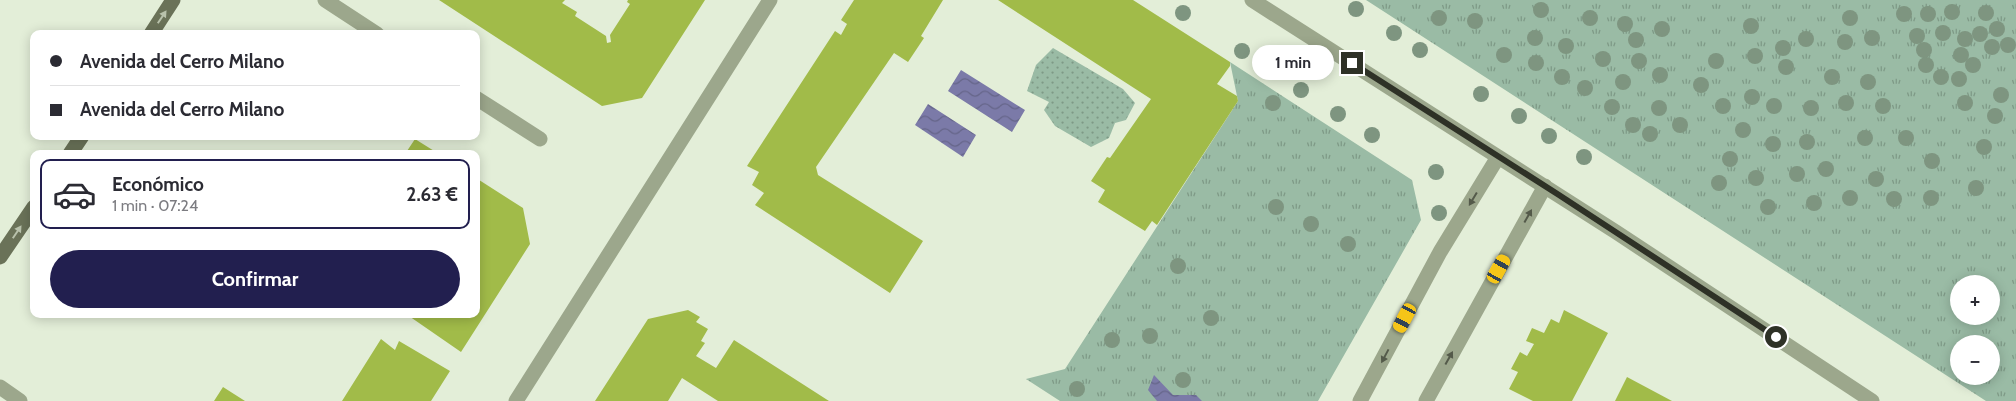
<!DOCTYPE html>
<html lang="es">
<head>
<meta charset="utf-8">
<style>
	body { margin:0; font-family:Cabin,sans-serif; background:#f2f2f3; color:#2b2b33; height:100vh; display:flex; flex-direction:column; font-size:19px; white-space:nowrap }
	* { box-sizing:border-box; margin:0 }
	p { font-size:16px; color:#7c7c81 }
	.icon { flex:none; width:28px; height:28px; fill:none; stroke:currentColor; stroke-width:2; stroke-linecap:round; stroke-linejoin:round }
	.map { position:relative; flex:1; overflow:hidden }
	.sheet { position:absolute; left:30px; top:150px; width:450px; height:168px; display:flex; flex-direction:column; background:#fff; border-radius:10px; box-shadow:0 2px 12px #0003 }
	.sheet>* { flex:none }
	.guide { position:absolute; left:30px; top:30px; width:450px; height:110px; border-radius:10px; box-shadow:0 2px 12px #0003; display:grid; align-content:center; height:110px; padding:0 20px; background:#fff }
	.controls { position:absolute; left:1950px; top:275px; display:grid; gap:10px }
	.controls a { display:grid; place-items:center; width:50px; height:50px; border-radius:50%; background:#fff; box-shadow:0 2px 12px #0003; font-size:25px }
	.end { position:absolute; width:22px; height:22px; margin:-11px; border:6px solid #2e3126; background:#fff; box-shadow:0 0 0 2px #fff }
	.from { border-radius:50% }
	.bubble { position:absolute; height:35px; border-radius:18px; background:#fff; box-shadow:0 2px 12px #0003; font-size:16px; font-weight:700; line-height:35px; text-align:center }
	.car { position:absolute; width:15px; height:30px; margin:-15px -8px; border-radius:6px; box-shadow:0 0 4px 1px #0007; background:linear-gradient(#f5c518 24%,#345 0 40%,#f5c518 0 76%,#345 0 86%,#f5c518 0) }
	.guide b { display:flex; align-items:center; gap:18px; height:48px; font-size:19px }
	.guide b+b { border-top:1px solid #e1e1e2 }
	.guide i { width:12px; height:12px; background:#2b2b33 }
	ul { padding:9px 0 0; list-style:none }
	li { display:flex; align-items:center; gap:15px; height:70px; margin:0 10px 8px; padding:0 10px; border:2px solid #e1e1e2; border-radius:10px }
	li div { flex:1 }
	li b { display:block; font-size:19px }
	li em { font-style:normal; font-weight:700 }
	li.selected { border-color:#221f4f }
	li>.icon { width:45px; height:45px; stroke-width:1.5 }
	.button { display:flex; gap:10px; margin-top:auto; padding:10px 20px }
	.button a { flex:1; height:58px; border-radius:30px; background:#221f4f; color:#fff; font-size:20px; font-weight:700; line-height:58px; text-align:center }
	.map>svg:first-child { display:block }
	.park { fill:url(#park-tufts); fill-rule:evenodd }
	.garden { fill:url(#garden-dots) }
	.water { fill:url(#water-waves) }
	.building { fill:#a1bb49 }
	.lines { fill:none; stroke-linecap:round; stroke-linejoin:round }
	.minor { stroke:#9ca78c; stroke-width:15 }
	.major { stroke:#6a7258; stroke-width:15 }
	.tree { fill:#7e9580 }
	.oneway { fill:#b9c2ac }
	.oneway2 { fill:#545a4a }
	.route { stroke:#2e3126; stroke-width:6 }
</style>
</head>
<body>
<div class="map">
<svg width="2016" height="401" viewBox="0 0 2016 401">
	<defs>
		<pattern id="park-tufts" width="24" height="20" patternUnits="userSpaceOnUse" patternTransform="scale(1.25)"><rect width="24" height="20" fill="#9abba5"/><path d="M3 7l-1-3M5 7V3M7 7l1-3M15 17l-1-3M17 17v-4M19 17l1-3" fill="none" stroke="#7e9986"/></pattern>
		<pattern id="garden-dots" width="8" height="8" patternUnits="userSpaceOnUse" patternTransform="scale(1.25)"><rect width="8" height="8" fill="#9abba5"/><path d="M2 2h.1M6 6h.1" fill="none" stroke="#7e9986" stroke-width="1.8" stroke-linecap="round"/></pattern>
		<pattern id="water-waves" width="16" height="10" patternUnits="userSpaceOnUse" patternTransform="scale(1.25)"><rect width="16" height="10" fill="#7b7aa8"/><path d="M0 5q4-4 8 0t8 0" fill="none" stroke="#656589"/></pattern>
	</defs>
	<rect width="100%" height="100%" fill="#e3eed8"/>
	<path class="park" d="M 1366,0 L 2016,0 L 2016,401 L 1986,401 ZM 1959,284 L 1991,284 L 1991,316 L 1959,316 ZM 1959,344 L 1991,344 L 1991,376 L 1959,376 Z
		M 1230,62 L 1412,180 L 1421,220 L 1318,401 L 1060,401 L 1026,379 L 1065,369 L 1238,101 Z"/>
	<path class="garden" d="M 1053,48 L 1123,89 L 1135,103 L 1126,120 L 1115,123 L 1109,138 L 1091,147 L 1055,126 L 1044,110 L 1049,102 L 1027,91 L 1036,65 Z"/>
	<path class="water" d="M 961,70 L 1025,110 L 1012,132 L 948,91 Z
		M 928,104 L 976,135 L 963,157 L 915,125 Z
		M 1154,375 L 1173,395 L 1196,395 L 1202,401 L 1157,401 L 1148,390 Z"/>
	<path class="building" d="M 439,0 L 565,0 L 562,3 L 577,12 L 575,16 L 606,36 L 607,43 L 611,42 L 610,35 L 630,4 L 627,2 L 628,0 L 705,0 L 642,98 L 602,106 Z
		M 854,0 L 943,0 L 921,36 L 924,38 L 908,62 L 894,53 L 816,167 L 818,175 L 923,241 L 890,293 L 755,205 L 764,193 L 752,185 L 759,172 L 747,166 L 835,31 L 841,35 L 847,24 L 841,20 Z
		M 998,0 L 1133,0 L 1230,62 L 1230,66 L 1217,84 L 1237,96 L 1238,101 L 1157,225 L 1152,221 L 1145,231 L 1098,202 L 1105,190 L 1091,181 L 1107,157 L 1110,158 L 1151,99 Z
		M 415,139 L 439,154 L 405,154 Z
		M 476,178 L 523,208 L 530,244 L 461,352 L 406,314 L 476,314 Z
		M 688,310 L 700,317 L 696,322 L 708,329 L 701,341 L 705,343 L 696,356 L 716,368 L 734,340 L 829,401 L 718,401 L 682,378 L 668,401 L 595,401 L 648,319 Z
		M 1564,310 L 1608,333 L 1572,401 L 1533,401 L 1509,389 L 1518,372 L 1511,369 L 1520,352 L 1527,356 L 1534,344 L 1526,341 L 1532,328 L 1544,333 L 1551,319 L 1559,323 Z
		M 381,339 L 395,350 L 399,341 L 450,371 L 431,401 L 342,401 Z
		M 1627,377 L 1672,401 L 1615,401 Z
		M 223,387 L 245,401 L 214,401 Z"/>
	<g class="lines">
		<path class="minor" d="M 325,0 L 377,34
			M 1252,0 L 1616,232 L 1872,401
			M 476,98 L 540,139
			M 0,387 L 20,401
			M 516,401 L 770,0
			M 1360,401 L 1440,252 L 1498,157
			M 1426,401 L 1545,186"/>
		<path class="major" d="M 151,34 L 173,0
			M 70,154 L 82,136
			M 0,257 L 34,207"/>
	</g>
	<g class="tree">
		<circle cx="1356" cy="9" r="8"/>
		<circle cx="1541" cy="10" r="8"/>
		<circle cx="1952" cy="12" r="8"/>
		<circle cx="1183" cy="13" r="8"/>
		<circle cx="1986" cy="13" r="8"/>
		<circle cx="1904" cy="14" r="8"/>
		<circle cx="1928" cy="14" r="8"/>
		<circle cx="1439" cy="18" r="8"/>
		<circle cx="1590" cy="18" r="8"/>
		<circle cx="1850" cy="18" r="8"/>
		<circle cx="1475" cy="21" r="8"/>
		<circle cx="1625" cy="24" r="8"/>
		<circle cx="1751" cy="26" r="8"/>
		<circle cx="1662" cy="29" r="8"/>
		<circle cx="1997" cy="29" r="8"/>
		<circle cx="1394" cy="33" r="8"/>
		<circle cx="1943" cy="33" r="8"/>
		<circle cx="1980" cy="34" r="8"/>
		<circle cx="1917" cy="36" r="8"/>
		<circle cx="1535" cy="38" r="8"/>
		<circle cx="1872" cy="38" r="8"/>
		<circle cx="1806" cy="39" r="8"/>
		<circle cx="1965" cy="39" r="8"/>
		<circle cx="1636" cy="40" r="8"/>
		<circle cx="1845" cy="42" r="8"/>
		<circle cx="2008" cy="45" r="8"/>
		<circle cx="1566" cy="46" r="8"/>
		<circle cx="1992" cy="47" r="8"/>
		<circle cx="1783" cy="48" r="8"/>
		<circle cx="1420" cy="50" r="8"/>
		<circle cx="1924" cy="50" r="8"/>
		<circle cx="1242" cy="51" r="8"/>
		<circle cx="1504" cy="55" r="8"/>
		<circle cx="1961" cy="55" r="8"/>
		<circle cx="1755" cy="56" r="8"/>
		<circle cx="1603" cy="59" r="8"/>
		<circle cx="1639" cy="61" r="8"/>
		<circle cx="1716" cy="61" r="8"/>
		<circle cx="1536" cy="63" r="8"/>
		<circle cx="1926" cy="65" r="8"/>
		<circle cx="1973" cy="65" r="8"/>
		<circle cx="1786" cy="67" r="8"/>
		<circle cx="1273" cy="71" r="8"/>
		<circle cx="1660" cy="75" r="8"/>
		<circle cx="1562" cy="77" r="8"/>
		<circle cx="1832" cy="77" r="8"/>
		<circle cx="1941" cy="77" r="8"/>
		<circle cx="1959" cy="79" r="8"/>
		<circle cx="1623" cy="82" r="8"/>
		<circle cx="1868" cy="82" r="8"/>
		<circle cx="1701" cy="85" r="8"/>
		<circle cx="1585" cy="88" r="8"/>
		<circle cx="1301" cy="90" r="8"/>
		<circle cx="1481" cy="94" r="8"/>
		<circle cx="2001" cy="95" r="8"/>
		<circle cx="1752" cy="97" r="8"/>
		<circle cx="1273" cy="103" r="8"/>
		<circle cx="1846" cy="103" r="8"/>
		<circle cx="1965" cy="103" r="8"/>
		<circle cx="1723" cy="106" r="8"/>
		<circle cx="1774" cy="106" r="8"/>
		<circle cx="1883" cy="106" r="8"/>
		<circle cx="1612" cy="107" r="8"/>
		<circle cx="1659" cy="108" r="8"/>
		<circle cx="1811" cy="108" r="8"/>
		<circle cx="1338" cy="114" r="8"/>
		<circle cx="1519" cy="116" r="8"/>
		<circle cx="1995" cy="116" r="8"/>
		<circle cx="1633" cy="125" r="8"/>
		<circle cx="1680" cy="125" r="8"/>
		<circle cx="1743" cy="130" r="8"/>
		<circle cx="1650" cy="134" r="8"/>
		<circle cx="1372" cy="135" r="8"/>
		<circle cx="1549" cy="136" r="8"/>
		<circle cx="1865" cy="138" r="8"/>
		<circle cx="1906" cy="138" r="8"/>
		<circle cx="1807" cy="142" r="8"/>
		<circle cx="1773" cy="144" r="8"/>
		<circle cx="1984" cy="147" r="8"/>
		<circle cx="1584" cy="157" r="8"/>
		<circle cx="1730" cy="159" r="8"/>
		<circle cx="1932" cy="161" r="8"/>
		<circle cx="1826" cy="169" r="8"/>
		<circle cx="1436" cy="172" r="8"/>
		<circle cx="1797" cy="174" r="8"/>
		<circle cx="1756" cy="178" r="8"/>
		<circle cx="1876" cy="179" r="8"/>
		<circle cx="1719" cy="183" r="8"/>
		<circle cx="1976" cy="188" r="8"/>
		<circle cx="1850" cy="198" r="8"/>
		<circle cx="1931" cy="198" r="8"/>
		<circle cx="1894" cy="199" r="8"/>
		<circle cx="1814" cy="203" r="8"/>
		<circle cx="1276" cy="207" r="8"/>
		<circle cx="1768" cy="207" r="8"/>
		<circle cx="1439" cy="213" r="8"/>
		<circle cx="1311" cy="224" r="8"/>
		<circle cx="1348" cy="244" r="8"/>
		<circle cx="1178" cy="266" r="8"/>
		<circle cx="1211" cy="318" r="8"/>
		<circle cx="1150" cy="336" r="8"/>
		<circle cx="1112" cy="340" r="8"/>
		<circle cx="1183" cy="380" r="8"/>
		<circle cx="1077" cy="389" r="8"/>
	</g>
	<defs><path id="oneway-solid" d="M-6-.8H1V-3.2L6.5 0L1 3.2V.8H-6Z" transform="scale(1.25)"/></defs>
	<g class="oneway">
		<use href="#oneway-solid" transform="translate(162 17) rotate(-56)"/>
		<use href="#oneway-solid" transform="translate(17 232) rotate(-56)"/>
	</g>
	<g class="oneway2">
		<use href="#oneway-solid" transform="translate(1473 199) rotate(121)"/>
		<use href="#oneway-solid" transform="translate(1528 216) rotate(-61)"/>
		<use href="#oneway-solid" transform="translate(1385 356) rotate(118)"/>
		<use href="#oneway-solid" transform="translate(1449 358) rotate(-61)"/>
	</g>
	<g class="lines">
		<path class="route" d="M 1352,63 L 1559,195 L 1776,337"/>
	</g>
</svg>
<div class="controls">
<a>+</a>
<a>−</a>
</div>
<i class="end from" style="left:1776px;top:337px"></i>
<i class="end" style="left:1352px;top:63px"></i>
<div class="bubble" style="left:1252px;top:45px;width:82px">1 min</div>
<i class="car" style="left:1499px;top:269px;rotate:29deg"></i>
<i class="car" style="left:1405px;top:318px;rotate:208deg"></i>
<div class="guide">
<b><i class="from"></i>Avenida del Cerro Milano</b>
<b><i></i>Avenida del Cerro Milano</b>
</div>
<section class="sheet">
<ul>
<li class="selected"><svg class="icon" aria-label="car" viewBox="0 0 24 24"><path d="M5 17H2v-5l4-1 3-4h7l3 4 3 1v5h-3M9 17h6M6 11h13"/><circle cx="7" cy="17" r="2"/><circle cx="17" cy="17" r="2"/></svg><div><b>Económico</b><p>1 min · 07:24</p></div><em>2.63 €</em></li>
</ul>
<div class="button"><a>Confirmar</a></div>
</section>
</div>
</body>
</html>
